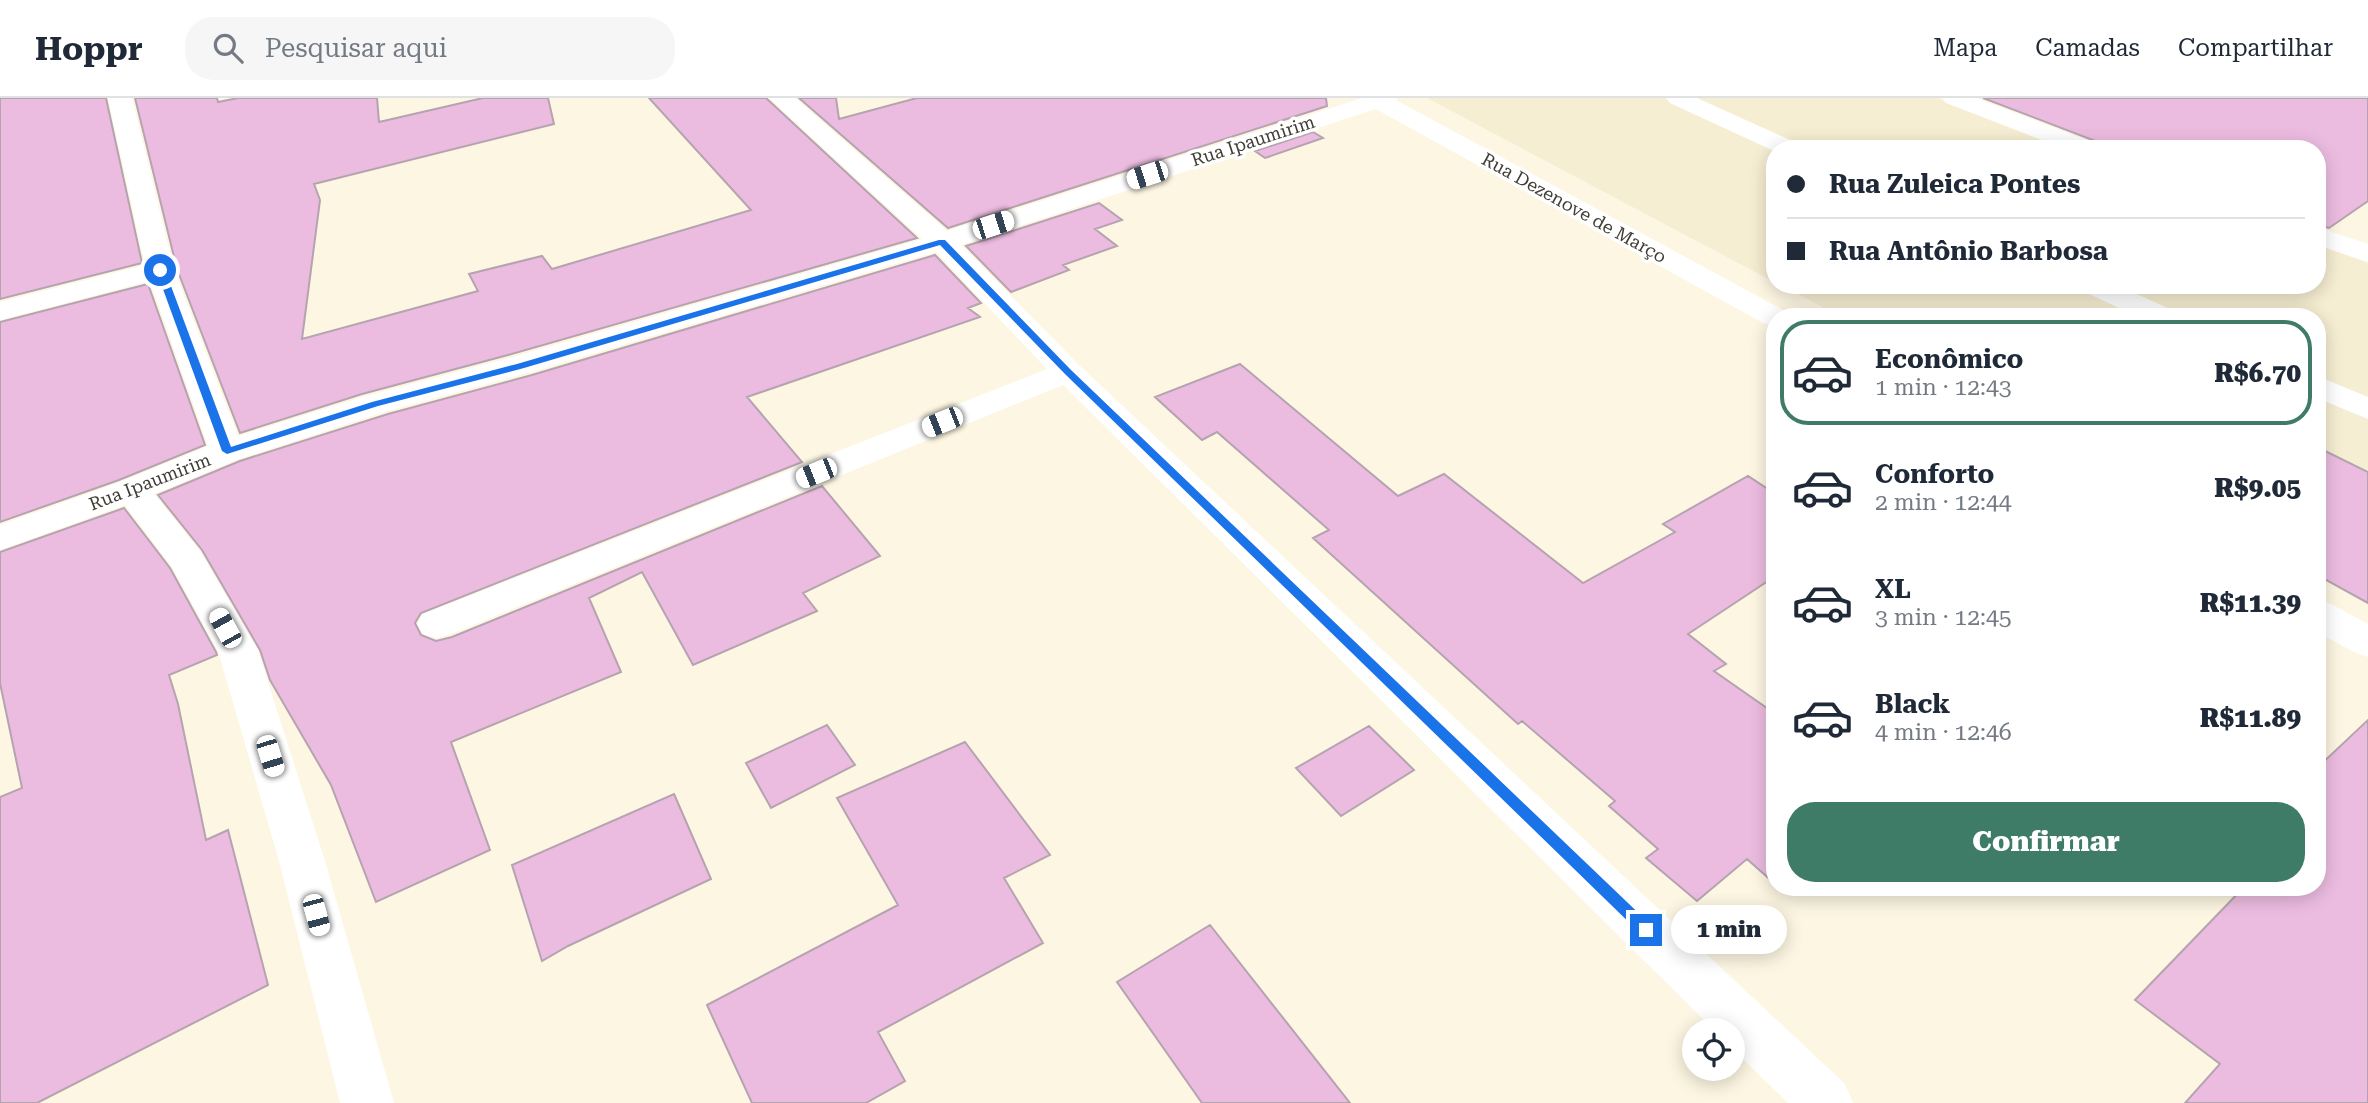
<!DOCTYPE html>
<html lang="pt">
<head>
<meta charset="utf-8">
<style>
	body { margin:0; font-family:"Roboto Serif",serif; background:#f6f6f7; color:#1f2937; height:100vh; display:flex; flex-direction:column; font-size:26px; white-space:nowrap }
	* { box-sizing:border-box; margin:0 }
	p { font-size:23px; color:#747a83 }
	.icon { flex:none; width:38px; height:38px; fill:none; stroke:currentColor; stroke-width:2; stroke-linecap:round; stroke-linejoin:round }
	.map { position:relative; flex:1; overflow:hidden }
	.sheet { position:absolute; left:1766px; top:210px; width:560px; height:588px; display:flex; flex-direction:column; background:#fff; border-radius:28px; box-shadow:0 4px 18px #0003 }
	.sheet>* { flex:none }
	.banner { position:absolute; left:1766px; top:42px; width:560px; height:154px; border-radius:28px; box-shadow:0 4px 18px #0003; display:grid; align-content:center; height:154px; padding:0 21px; background:#fff }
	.fabs { position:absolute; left:1682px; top:920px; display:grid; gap:14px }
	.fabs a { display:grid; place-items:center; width:63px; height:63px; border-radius:50%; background:#fff; box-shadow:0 4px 18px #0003; font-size:35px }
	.end { position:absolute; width:32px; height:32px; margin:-16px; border:9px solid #1a73e8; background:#fff; box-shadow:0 0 0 4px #fff }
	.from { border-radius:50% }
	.bubble { position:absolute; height:49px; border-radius:24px; background:#fff; box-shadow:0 4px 18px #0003; font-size:23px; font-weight:800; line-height:49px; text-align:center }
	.car { position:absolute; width:21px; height:42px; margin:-21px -10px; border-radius:9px; box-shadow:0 0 5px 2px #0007; background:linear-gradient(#fff 24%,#345 0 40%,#fff 0 76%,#345 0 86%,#fff 0) }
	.banner b { display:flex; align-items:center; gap:24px; height:66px; font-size:26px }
	.banner b+b { border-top:2px solid #e0e1e3 }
	.banner i { width:18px; height:18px; background:#1f2937 }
	ul { padding:12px 0 0; list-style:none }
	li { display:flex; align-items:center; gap:21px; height:105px; margin:0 14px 10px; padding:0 7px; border:4px solid transparent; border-radius:28px }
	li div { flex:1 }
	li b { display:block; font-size:26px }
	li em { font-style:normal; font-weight:800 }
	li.active { border-color:#3e7c68 }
	li>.icon { width:63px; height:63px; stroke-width:1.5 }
	.primary-button { display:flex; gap:14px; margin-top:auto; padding:14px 21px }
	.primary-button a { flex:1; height:80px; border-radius:28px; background:#3e7c68; color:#fff; font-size:28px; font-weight:800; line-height:80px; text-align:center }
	header { display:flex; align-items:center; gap:42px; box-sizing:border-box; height:98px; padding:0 35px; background:#fff; border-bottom:2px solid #e0e1e3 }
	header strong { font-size:33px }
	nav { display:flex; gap:38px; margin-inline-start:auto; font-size:24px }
	.search { width:490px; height:63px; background:#f6f6f7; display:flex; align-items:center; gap:18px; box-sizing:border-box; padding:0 24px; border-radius:28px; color:#747a83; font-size:26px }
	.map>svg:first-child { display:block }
	.built { fill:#f6eed2 }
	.building { fill:#ecbce0; stroke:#b5a3b0; stroke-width:2 }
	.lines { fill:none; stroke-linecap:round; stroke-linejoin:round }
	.minor { fill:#fff; fill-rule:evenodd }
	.route { fill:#1a73e8 }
	.labels { text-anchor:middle; stroke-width:7; stroke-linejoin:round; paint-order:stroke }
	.far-street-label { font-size:18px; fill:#3f3d34; stroke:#fff }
</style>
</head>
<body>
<header>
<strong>Hoppr</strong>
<div class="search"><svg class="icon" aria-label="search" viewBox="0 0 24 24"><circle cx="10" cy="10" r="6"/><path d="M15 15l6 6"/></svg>Pesquisar aqui</div>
<nav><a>Mapa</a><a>Camadas</a><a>Compartilhar</a></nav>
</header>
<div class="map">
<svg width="2368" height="1005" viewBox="0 0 2368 1005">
	<rect width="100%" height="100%" fill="#fdf6e2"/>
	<path class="built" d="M 1427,0 L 1937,0 L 2070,51 L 1774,51 L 1774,184 Z
		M 2317,146 L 2368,165 L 2368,497 L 2317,470 L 2317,219 L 1841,219 L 1781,187 L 2317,187 Z"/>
	<path class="building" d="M 0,0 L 106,0 L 142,165 L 0,201 Z
		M 135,0 L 217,0 L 218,4 L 238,0 L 377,0 L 379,24 L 483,0 L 548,0 L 554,26 L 314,86 L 320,102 L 302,241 L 478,193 L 469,176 L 542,158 L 552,171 L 751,112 L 649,0 L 766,0 L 917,140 L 508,257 L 362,296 L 240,335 L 177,171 Z
		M 799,0 L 836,0 L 839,21 L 917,0 L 1326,0 L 1327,8 L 948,130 Z
		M 1983,0 L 2368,0 L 2368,103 L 2329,130 L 2317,127 L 2317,51 L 2102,51 L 2098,44 Z
		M 1313,34 L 1323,40 L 1265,60 L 1255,53 Z
		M 1099,105 L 1122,122 L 1095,131 L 1117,148 L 1063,167 L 1069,172 L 1011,194 L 966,148 Z
		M 935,157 L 981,205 L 968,210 L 980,219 L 747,299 L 802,364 L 421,515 L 415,525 L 421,537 L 436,543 L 452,539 L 822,388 L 880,458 L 803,495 L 817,513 L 693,567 L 642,474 L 589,500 L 621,574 L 451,644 L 490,752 L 376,804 L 331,687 L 270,582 L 260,552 L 202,452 L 158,397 L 240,363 L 388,316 L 532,277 Z
		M 148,186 L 205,347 L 119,382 L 0,424 L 0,224 Z
		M 1240,266 L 1398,398 L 1444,376 L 1583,485 L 1675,434 L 1663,426 L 1748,378 L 1774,395 L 1774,479 L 1688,536 L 1726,566 L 1714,573 L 1774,615 L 1774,785 L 1747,761 L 1697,803 L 1646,760 L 1658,751 L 1609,708 L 1615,703 L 1522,623 L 1518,626 L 1313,440 L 1329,432 L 1217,334 L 1202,342 L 1155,299 Z
		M 2317,349 L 2368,374 L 2368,505 L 2317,477 Z
		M 124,410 L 170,470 L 216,554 L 217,557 L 169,577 L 178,606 L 206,742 L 228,732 L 268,887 L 37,1005 L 0,1005 L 0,699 L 22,690 L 0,585 L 0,454 Z
		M 2368,622 L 2368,1005 L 2185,1005 L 2220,966 L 2135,902 L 2244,789 L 2317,789 L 2317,670 Z
		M 827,627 L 855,667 L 771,710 L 746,665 Z
		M 1369,628 L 1414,672 L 1341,718 L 1296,670 Z
		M 965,644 L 1050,757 L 1004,780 L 1043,845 L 878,934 L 905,983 L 866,1005 L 752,1005 L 707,907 L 898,807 L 837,700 Z
		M 674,696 L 711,781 L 568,848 L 542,863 L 512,767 Z
		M 1210,827 L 1350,1005 L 1202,1005 L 1117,884 Z"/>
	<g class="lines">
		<path class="minor" d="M 108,0 L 132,0 L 174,172 L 238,338 L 363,299 L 509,260 L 922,141 L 769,0 L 795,0 L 947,133 L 1362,0 L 1398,0 L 1396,2 L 1785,213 L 1789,219 L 1774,219 L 1774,228 L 1763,225 L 1376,11 L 961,147 L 1079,267 L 1845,986 L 1853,1005 L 1788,1005 L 1732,950 L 1732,933 L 1715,933 L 1063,287 L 451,536 L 437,540 L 423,536 L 417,526 L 423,516 L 1047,271 L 936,154 L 531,274 L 387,313 L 239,361 L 154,396 L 200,453 L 258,553 L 325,763 L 394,1005 L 340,1005 L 279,763 L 218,553 L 172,469 L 125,407 L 0,452 L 0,427 L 120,384 L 208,348 L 150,183 L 0,222 L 0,204 L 145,167 Z
			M 1666,0 L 1697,0 L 1799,46 L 1802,51 L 1774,51 L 1774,53 L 1670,5 Z
			M 1942,0 L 1976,0 L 2097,46 L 2100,51 L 2065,51 L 1946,5 Z
			M 2317,129 L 2368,146 L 2368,164 L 2317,147 Z
			M 2079,187 L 2117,187 L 2174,213 L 2178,219 L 2138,219 L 2083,193 Z
			M 2317,278 L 2368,299 L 2368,321 L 2317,300 Z
			M 2317,502 L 2331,506 L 2368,526 L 2368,559 L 2354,554 L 2317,534 Z"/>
	</g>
	<path class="route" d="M 939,142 L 945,142 L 1071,272 L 1651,827 L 1651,836 L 1641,836 L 1065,276 L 940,147 L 524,270 L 378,308 L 227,356 L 222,353 L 156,172 L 160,170 L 165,172 L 231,349 L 372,304 L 517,266 Z"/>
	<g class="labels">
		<g class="far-street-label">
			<text transform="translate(1253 43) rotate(-18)" y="6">Rua Ipaumirim</text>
			<text transform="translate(1574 110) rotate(29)" y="6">Rua Dezenove de Março</text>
			<text transform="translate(150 384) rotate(-21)" y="6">Rua Ipaumirim</text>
		</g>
	</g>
</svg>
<div class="fabs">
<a><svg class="icon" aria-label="locate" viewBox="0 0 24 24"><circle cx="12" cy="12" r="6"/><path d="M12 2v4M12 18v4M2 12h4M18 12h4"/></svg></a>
</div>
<i class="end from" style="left:160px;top:172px"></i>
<i class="end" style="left:1646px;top:832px"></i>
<div class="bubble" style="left:1671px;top:807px;width:116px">1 min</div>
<i class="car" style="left:1147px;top:77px;rotate:252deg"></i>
<i class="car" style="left:993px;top:127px;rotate:72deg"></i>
<i class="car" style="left:942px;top:324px;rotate:248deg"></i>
<i class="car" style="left:816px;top:375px;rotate:248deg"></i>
<i class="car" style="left:225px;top:530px;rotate:331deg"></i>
<i class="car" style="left:270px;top:658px;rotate:163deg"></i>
<i class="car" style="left:316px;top:817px;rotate:165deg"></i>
<div class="banner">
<b><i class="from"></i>Rua Zuleica Pontes</b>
<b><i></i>Rua Antônio Barbosa</b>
</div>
<section class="sheet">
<ul>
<li class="active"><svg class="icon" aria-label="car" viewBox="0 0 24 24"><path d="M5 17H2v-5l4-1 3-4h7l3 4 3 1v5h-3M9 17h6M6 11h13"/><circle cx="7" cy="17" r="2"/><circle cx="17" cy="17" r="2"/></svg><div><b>Econômico</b><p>1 min · 12:43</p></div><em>R$6.70</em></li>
<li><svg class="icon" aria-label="car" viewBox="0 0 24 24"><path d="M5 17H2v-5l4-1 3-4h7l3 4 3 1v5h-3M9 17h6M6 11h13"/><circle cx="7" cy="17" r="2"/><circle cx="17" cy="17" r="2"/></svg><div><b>Conforto</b><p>2 min · 12:44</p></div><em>R$9.05</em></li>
<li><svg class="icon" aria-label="car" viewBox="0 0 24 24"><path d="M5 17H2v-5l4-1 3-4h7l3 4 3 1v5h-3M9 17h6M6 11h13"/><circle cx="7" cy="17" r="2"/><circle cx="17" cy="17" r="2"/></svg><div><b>XL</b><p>3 min · 12:45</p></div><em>R$11.39</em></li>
<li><svg class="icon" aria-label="car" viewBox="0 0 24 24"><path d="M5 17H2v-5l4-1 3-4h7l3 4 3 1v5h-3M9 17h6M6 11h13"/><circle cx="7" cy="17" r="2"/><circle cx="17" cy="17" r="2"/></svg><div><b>Black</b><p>4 min · 12:46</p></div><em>R$11.89</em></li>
</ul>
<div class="primary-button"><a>Confirmar</a></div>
</section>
</div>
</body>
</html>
